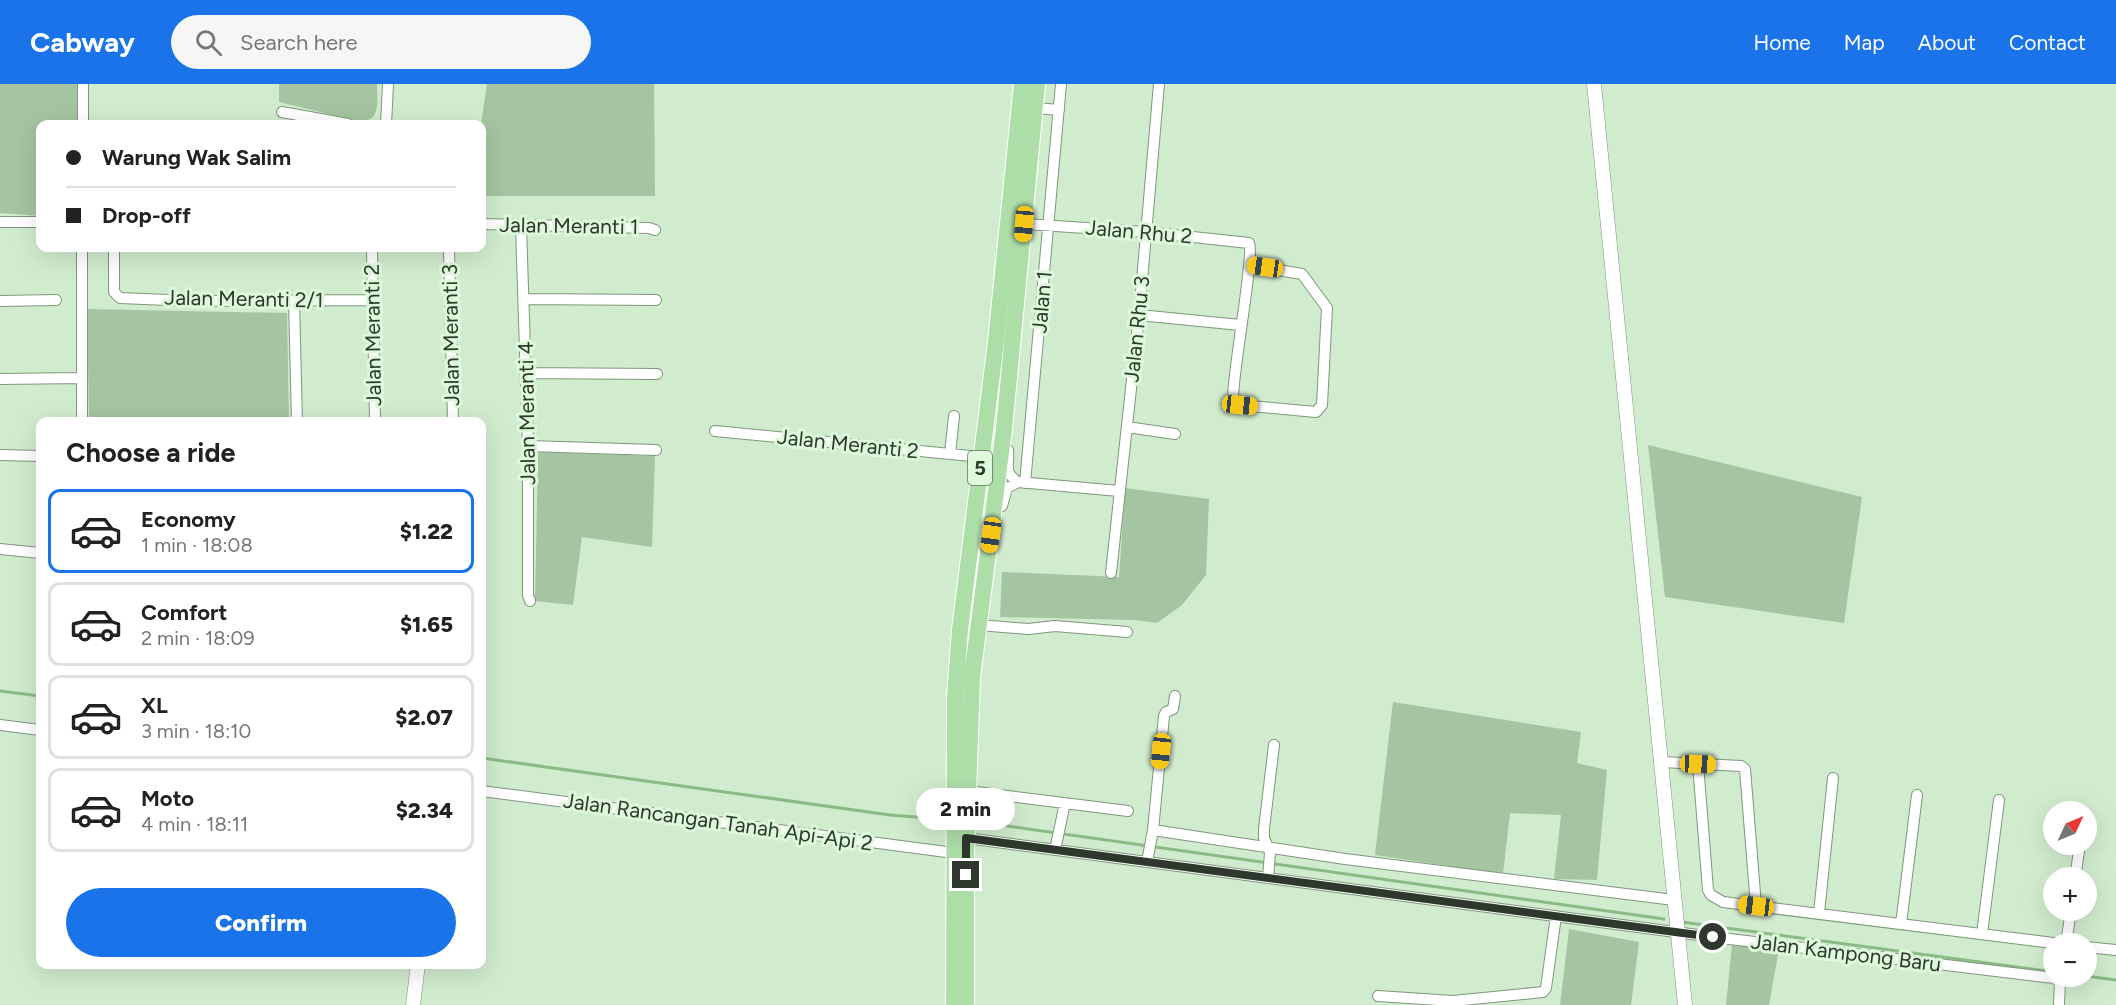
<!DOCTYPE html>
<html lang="en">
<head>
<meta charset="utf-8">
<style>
	body { margin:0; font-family:Figtree,sans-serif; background:#f6f6f6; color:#222; height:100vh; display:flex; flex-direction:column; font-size:22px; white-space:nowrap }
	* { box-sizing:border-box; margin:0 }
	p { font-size:20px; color:#767676 }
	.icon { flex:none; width:33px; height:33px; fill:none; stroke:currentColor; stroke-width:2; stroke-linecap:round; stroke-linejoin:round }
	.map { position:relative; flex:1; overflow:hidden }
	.details { position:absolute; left:36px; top:333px; width:450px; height:552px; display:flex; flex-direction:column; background:#fff; border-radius:12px; box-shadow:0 6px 24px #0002 }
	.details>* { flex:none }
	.banner { position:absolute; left:36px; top:36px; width:450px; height:132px; border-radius:12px; box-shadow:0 6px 24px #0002; display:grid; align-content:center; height:132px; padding:0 30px; background:#fff }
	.needle { width:39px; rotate:46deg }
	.fabs { position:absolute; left:2043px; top:717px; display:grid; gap:12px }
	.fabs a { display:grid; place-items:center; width:54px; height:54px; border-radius:50%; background:#fff; box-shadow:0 6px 24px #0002; font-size:30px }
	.end { position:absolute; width:27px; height:27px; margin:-14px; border:8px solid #2e382c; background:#fff; box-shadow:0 0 0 3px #fff }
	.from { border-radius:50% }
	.bubble { position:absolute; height:42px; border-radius:21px; background:#fff; box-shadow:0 6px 24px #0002; font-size:20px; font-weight:800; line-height:42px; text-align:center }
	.car { position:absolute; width:18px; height:36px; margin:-18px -9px; border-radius:8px; box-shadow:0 0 4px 2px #0007; background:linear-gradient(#f5c518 24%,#345 0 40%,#f5c518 0 76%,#345 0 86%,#f5c518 0) }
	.banner b { display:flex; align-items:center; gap:21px; height:57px; font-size:22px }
	.banner b+b { border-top:2px solid #e0e0e0 }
	.banner i { width:15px; height:15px; background:#222 }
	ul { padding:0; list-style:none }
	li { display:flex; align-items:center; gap:18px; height:84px; margin:0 12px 9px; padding:0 18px; border:3px solid #e0e0e0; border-radius:12px }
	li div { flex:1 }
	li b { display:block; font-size:22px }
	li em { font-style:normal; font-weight:800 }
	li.current { border-color:#1a73e8 }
	li>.icon { width:54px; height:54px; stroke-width:1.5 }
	h2 { padding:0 30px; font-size:27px; line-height:72px }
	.button { display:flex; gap:12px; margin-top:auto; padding:12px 30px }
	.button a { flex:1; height:69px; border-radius:36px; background:#1a73e8; color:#fff; font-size:24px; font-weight:800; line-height:69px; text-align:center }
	header { display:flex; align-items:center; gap:36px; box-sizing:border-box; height:84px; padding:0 30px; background:#1a73e8; color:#fff }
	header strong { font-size:28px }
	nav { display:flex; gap:33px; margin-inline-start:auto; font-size:21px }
	.search { width:420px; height:54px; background:#f6f6f6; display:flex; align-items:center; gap:15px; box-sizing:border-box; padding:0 21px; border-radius:33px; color:#767676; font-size:22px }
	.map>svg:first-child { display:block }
	.green { fill:#a5c4a1 }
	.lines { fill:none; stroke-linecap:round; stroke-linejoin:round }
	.stream { stroke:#8bbb85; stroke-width:3 }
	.minor-casing { stroke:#7f977c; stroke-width:12 }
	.tertiary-casing { stroke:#7f977c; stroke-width:15 }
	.trunk-casing { stroke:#fff; stroke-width:18 }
	.minor { stroke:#fff; stroke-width:10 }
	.tertiary { stroke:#fff; stroke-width:14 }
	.trunk { stroke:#aedea8; stroke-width:16 }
	.route { stroke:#2e382c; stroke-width:8 }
	.labels { text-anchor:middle; stroke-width:6; stroke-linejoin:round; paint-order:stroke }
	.shield { fill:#def8db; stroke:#637260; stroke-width:1.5 }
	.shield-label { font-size:20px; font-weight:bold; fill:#2e382c }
	.street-label { font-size:21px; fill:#2e382c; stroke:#def8db }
</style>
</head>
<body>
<header>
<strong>Cabway</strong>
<div class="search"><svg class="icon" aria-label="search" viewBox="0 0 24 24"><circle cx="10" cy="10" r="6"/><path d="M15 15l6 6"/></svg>Search here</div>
<nav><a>Home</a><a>Map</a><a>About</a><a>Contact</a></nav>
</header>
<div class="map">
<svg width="2116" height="921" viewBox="0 0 2116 921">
	<rect width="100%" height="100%" fill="#d1ebce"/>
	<path class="green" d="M 0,0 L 79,0 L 79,40 L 40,40 L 40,132 L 0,129 Z
		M 279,0 L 377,0 C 377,18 382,39 357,37 L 279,18 Z
		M 487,0 L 654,0 L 655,112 L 482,112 L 481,40 Z
		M 87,225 L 287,229 L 289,337 L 89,337 Z
		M 1648,361 L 1862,413 L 1844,539 L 1665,513 Z
		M 538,368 L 655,372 L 652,463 L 582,453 L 573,521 L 535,517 Z
		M 1125,404 L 1209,415 L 1206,491 L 1182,521 L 1157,539 L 1134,536 L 1000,533 L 1002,488 L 1119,493 Z
		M 1393,618 L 1581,648 L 1577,679 L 1607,686 L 1597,796 L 1554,795 L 1561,731 L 1510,729 L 1503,790 L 1375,771 Z
		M 1569,845 L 1639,858 L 1631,921 L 1560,921 Z
		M 1732,861 L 1779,865 L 1769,921 L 1726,921 Z"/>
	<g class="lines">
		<path class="stream" d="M 0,607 L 40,612
			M 482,674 L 890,731 L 942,735
			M 979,738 L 1664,835
			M 1682,838 L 2054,888
			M 2086,892 L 2116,896"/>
		<defs>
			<path id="minor" d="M 1036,24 L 1059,26
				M 282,28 L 348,40
				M 83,40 L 83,0
				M 386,40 L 388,0
				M 0,138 L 40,138
				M 482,140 L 649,144 L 655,146
				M 1025,140 L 1146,148 L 1249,159 C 1255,171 1232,290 1233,316 L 1240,321 L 1316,328 L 1322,321 L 1327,224 L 1302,190 L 1249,181
				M 521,141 L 528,362 L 528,511 L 530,517
				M 114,164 L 114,208 L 120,214 L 192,217 L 373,216
				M 372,164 L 375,338
				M 449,164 L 453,338
				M 524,215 L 656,216
				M 0,217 L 56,216
				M 294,217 L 297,338
				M 1139,231 L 1240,241
				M 526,289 L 657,290
				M 0,295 L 81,294
				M 82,338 L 82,164
				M 1127,343 L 1175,350
				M 715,347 L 981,373
				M 528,362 L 656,366
				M 1008,366 C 1010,382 1002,387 1018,398 L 1119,407
				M 950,370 L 954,332
				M 0,371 L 40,372
				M 1025,399 L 1061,0
				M 1002,422 L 1007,404 L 1018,398
				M 0,465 L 40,469
				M 1111,489 L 1139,231 L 1159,0
				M 979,541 L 1028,545 L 1055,542 L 1127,548
				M 0,641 L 40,646
				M 1662,678 L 1741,682 L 1745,685 L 1756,822
				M 1698,680 L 1708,806 L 1711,811 L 1723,818 L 2061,860
				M 482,707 L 954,769
				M 968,707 L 1128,727
				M 1153,746 L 1345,775 L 1674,816
				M 966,754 L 1713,853 L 2054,894 L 2060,898 L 2059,921
				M 1055,766 L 1065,719
				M 1147,778 L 1153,746 L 1164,632 L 1166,628 L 1173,625 L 1175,612
				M 1268,794 L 1270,769 L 1264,754 L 1264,745 L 1274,661
				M 2075,794 L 2080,760
				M 1819,829 L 1833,694
				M 1901,840 L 1917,711
				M 1982,850 L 1999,716
				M 2066,860 L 2071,826
				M 2086,863 L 2116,866
				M 1378,912 L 1453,917 L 1543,908 L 1546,904 L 1556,832"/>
			<path id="tertiary" d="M 1594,0 L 1685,921
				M 413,921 L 418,880"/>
			<path id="trunk" d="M 954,921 L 955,613 L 960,546 L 996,258 L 1022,0
				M 966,921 L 966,770 L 972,593 L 1004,345 L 1037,0"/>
		</defs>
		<use href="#minor" class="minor-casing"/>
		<use href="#tertiary" class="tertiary-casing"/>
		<use href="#trunk" class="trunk-casing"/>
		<use href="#minor" class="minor"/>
		<use href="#tertiary" class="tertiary"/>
		<use href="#trunk" class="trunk"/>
	</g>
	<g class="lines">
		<path class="route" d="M 966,791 L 966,754 L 1713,853"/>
	</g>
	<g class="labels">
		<rect class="shield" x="968" y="367" width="24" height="34" rx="4.5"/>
		<g class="shield-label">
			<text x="980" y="391">5</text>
		</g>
		<g class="street-label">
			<text transform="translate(569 142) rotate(1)" y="7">Jalan Meranti 1</text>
			<text transform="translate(1139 148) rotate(5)" y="7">Jalan Rhu 2</text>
			<text transform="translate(244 215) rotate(1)" y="7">Jalan Meranti 2/1</text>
			<text transform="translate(1042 218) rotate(-85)" y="7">Jalan 1</text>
			<text transform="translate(1137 245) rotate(-84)" y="7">Jalan Rhu 3</text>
			<text transform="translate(373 251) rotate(-91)" y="7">Jalan Meranti 2</text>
			<text transform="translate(451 251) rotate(-91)" y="7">Jalan Meranti 3</text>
			<text transform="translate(527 329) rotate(-91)" y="7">Jalan Meranti 4</text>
			<text transform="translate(848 360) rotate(6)" y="7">Jalan Meranti 2</text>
			<text transform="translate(718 738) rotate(8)" y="7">Jalan Rancangan Tanah Api-Api 2</text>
			<text transform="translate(1846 869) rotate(7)" y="7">Jalan Kampong Baru</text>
		</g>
	</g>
</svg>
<div class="fabs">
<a><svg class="needle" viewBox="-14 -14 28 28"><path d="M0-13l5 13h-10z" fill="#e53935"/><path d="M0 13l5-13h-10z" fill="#767676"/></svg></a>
<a>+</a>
<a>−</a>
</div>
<i class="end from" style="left:1713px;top:853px"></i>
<i class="end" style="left:966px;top:791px"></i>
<div class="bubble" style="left:916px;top:704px;width:99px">2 min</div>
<i class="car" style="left:1024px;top:140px;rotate:185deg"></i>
<i class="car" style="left:1265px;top:183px;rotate:278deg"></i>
<i class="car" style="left:1240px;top:321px;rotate:96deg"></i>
<i class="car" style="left:991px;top:451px;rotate:188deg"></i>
<i class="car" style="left:1161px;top:667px;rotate:186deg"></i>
<i class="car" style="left:1698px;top:680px;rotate:92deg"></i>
<i class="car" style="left:1756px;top:822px;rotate:277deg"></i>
<div class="banner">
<b><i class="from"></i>Warung Wak Salim</b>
<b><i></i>Drop-off</b>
</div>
<section class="details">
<h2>Choose a ride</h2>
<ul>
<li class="current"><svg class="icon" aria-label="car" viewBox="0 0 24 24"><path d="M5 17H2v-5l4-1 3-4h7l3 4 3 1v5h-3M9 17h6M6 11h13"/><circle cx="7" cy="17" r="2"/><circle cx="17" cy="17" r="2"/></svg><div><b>Economy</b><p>1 min · 18:08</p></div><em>$1.22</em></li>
<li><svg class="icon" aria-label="car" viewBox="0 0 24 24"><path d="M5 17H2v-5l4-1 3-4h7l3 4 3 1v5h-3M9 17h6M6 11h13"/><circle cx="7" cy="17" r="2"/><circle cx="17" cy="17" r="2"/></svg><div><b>Comfort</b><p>2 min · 18:09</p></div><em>$1.65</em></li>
<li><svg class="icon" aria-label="car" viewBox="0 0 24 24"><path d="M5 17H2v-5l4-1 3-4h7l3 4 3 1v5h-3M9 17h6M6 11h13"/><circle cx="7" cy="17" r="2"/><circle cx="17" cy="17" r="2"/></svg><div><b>XL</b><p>3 min · 18:10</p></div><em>$2.07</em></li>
<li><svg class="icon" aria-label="car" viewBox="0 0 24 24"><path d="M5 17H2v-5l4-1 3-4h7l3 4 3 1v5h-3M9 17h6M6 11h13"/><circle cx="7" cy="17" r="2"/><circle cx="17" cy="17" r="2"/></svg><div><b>Moto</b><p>4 min · 18:11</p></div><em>$2.34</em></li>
</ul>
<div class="button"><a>Confirm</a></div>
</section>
</div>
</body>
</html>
